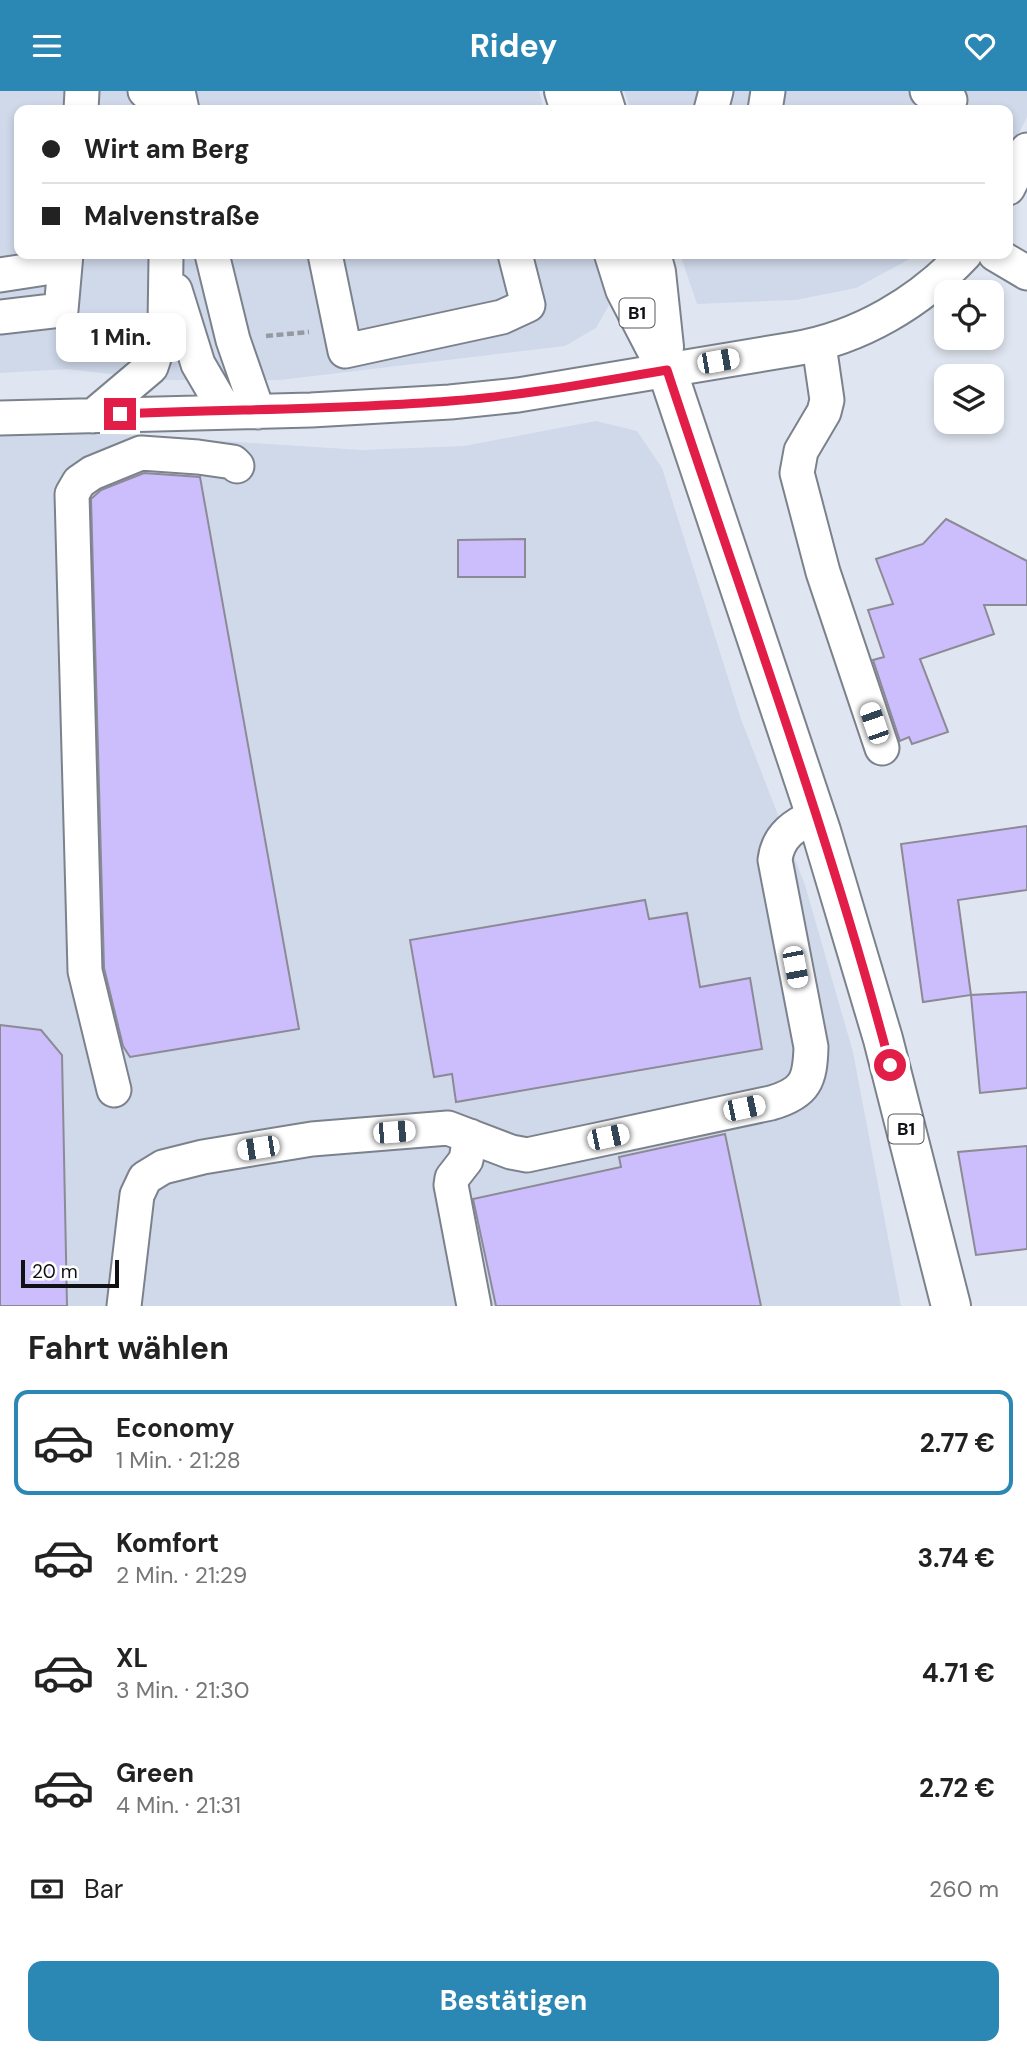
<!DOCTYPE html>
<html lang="de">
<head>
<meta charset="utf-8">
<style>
	body { margin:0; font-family:"DM Sans",sans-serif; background:#f2f2f2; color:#222; height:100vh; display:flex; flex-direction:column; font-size:26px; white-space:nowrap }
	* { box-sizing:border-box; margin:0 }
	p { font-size:23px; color:#767676 }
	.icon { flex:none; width:38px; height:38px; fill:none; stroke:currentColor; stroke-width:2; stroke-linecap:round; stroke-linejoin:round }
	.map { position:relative; height:1215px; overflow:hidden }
	.drawer { display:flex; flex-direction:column; background:#fff; flex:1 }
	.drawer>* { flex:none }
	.hud { position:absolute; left:14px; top:14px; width:999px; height:154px; border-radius:14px; box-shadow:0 4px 10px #0003; display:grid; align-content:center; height:154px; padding:0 28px; background:#fff }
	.controls { position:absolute; left:934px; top:189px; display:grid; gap:14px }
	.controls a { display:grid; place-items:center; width:70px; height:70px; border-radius:14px; background:#fff; box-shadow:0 4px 10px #0003; font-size:35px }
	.scale { position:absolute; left:21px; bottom:18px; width:98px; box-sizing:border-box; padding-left:7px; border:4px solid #0f1115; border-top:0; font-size:19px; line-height:24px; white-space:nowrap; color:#0f1115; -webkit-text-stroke:5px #fff; paint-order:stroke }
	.end { position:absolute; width:32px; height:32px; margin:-16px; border:9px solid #e11d48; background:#fff; box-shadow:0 0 0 4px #fff }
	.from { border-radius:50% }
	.bubble { position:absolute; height:49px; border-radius:14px; background:#fff; box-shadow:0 4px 10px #0003; font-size:23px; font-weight:700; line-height:49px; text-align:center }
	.car { position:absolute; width:21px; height:42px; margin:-21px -10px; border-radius:9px; box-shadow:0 0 5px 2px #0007; background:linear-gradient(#fff 24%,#345 0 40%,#fff 0 76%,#345 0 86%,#fff 0) }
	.hud b { display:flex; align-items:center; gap:24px; height:66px; font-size:26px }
	.hud b+b { border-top:2px solid #e0e0e0 }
	.hud i { width:18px; height:18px; background:#222 }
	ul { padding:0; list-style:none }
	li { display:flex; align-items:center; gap:21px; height:105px; margin:0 14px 10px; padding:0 14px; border:4px solid transparent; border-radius:14px }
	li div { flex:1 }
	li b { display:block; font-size:26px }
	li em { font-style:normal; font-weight:700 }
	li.on { border-color:#2b87b4 }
	li>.icon { width:63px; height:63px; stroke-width:1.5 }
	h2 { padding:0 28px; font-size:32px; line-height:84px }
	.pay { display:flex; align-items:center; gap:18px; height:77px; padding:0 28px; font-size:26px }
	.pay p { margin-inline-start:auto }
	.cta { display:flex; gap:14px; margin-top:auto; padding:14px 28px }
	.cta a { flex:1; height:80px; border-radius:14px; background:#2b87b4; color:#fff; font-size:28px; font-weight:700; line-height:80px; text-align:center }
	header { display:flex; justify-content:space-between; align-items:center; height:91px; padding:0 28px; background:#2b87b4; color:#fff; font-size:32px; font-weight:700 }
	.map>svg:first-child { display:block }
	.built { fill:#cfd9ea }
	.building { fill:#ccbefd; stroke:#8c8a95; stroke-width:2 }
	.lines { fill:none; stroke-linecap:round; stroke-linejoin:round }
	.minor-casing { stroke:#7c828c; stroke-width:37 }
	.major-casing { stroke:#7c828c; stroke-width:42 }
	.path { stroke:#959aa2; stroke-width:4.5; stroke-dasharray:7 3.5; stroke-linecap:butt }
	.minor { stroke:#fff; stroke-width:33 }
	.major { stroke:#fff; stroke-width:38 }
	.route { stroke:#e11d48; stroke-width:9 }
	.labels { text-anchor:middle; stroke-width:5; stroke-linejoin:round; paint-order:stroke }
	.shield { fill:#fff; stroke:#57585b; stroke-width:2 }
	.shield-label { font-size:18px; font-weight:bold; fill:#0f1115 }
</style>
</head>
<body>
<header><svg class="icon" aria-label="menu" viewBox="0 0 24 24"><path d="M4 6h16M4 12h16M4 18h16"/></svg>Ridey<svg class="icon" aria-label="heart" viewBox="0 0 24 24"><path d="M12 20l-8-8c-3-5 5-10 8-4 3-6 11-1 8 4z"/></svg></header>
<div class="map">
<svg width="1027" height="1215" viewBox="0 0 1027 1215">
	<rect width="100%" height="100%" fill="#e0e6f1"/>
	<path class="built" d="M 0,0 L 539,0 L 544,19 L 19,19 L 19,163 L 592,163 L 609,214 L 596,237 L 565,255 L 280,289 L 160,289 L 68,278 L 0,282 Z
		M 624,0 L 1027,0 L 1027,26 L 1008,64 L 1008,19 L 631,19 Z
		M 680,163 L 919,163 L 856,197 L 796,209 L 697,213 Z
		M 596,330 L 637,340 L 662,377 L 741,628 L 805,794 L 853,961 L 901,1215 L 0,1215 L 0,345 L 68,340 L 361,359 L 464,355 Z"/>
	<path class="building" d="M 144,382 L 200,386 L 299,938 L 130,966 L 123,955 L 104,877 L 91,408 L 101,399 Z
		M 946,428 L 1027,470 L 1027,514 L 984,514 L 994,543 L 920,568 L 948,641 L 912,653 L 909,646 L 900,650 L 873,569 L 884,566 L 868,519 L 893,513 L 876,468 L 923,453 Z
		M 525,448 L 525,486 L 458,486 L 458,449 Z
		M 1027,735 L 1027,799 L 958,809 L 971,904 L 923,911 L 901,753 Z
		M 645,809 L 649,828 L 687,822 L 700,896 L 750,887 L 762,958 L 456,1011 L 452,983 L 434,986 L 410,849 Z
		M 1027,901 L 1027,997 L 980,1002 L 971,904 Z
		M 0,934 L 41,939 L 62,964 L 67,1215 L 0,1215 Z
		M 725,1043 L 761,1215 L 496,1215 L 473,1108 L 621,1076 L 619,1066 Z
		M 1027,1055 L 1027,1158 L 976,1164 L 958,1061 Z"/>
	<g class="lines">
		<defs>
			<path id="minor" d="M 145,0 L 151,5 L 157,19
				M 178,0 L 182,19
				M 927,0 L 950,9
				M 81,19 L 82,0
				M 711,19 L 716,0
				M 765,19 L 768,0
				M 1008,97 L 1027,59
				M 212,163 L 233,249 L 258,321
				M 325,163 L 345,260 L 502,226 L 528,214 L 515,163
				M 995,163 L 1027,182
				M 0,184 L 65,174
				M 175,199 L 198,273 L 226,321
				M 0,226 L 61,219 L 66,163
				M 819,254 L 827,309 L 824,321 L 801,360 L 797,382 L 823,481 L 882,657
				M 93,325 L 151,276 L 165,234 L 166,167
				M 0,327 L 311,319 L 450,311 L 518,304 L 794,258 C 860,247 920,211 965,163
				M 114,999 L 85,880 L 72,403 L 79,391 L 92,382 L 141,362 L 198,366 L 233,371 L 237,375
				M 470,1045 L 466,1069 L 452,1087 L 451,1094 L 474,1215
				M 124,1215 L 137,1104 L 145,1087 L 163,1076 L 203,1066 L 312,1048 L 448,1037 L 511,1061 L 527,1064 L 771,1012 C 806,1002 810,989 811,956 L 775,769 C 778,744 795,734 816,724"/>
			<path id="major" d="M 564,0 L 570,19
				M 600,0 L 606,19
				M 614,163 L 625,198 L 667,279 L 821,740 L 883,948 L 951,1215
				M 651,163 L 656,181 L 664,256"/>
		</defs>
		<use href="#minor" class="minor-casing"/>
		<use href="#major" class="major-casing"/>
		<path class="path" d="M 266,245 L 309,241"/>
		<use href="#minor" class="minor"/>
		<use href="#major" class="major"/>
	</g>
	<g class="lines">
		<path class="route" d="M 120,323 C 230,318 340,319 450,310 C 523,305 595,291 667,279 C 743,510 828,739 890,974"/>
	</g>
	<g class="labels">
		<g class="shield">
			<rect x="619.5" y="207.5" width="35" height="29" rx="5"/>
			<rect x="888.5" y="1023.5" width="35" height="29" rx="5"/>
		</g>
		<g class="shield-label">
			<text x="637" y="228">B1</text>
			<text x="906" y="1044">B1</text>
		</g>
	</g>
</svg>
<div class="controls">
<a><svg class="icon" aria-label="locate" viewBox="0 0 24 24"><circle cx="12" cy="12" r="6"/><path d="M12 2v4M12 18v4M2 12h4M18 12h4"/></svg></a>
<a><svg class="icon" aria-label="layers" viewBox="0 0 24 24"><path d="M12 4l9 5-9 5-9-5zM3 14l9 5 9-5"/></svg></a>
</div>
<div class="scale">20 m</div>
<i class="end from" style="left:890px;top:974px"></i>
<i class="end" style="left:120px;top:323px"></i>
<div class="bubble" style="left:56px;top:222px;width:130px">1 Min.</div>
<i class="car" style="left:718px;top:270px;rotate:80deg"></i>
<i class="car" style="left:874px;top:632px;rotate:341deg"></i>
<i class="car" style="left:795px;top:876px;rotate:169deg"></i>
<i class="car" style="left:744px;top:1017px;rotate:78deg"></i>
<i class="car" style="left:394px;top:1041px;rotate:85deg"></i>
<i class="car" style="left:608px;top:1046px;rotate:78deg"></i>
<i class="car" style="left:258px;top:1057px;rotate:261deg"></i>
<div class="hud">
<b><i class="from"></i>Wirt am Berg</b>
<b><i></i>Malvenstraße</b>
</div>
</div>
<section class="drawer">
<h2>Fahrt wählen</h2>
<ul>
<li class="on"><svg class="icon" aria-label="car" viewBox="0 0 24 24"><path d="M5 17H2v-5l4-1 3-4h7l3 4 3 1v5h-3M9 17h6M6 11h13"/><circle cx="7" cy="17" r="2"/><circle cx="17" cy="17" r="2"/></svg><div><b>Economy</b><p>1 Min. · 21:28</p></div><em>2.77 €</em></li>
<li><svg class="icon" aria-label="car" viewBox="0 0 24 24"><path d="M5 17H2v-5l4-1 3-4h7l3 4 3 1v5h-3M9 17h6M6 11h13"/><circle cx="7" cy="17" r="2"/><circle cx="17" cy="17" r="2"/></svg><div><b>Komfort</b><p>2 Min. · 21:29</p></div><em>3.74 €</em></li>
<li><svg class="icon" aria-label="car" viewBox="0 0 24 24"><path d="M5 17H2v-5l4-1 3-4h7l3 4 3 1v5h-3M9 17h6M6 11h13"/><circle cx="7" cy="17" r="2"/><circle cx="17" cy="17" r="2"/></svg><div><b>XL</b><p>3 Min. · 21:30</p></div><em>4.71 €</em></li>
<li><svg class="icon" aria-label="car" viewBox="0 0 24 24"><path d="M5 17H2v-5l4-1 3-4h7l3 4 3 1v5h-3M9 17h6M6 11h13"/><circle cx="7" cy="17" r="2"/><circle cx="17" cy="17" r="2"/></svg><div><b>Green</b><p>4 Min. · 21:31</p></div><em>2.72 €</em></li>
</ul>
<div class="pay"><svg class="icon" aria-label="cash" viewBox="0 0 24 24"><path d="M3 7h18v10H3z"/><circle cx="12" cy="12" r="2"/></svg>Bar<p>260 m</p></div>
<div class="cta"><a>Bestätigen</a></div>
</section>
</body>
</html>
